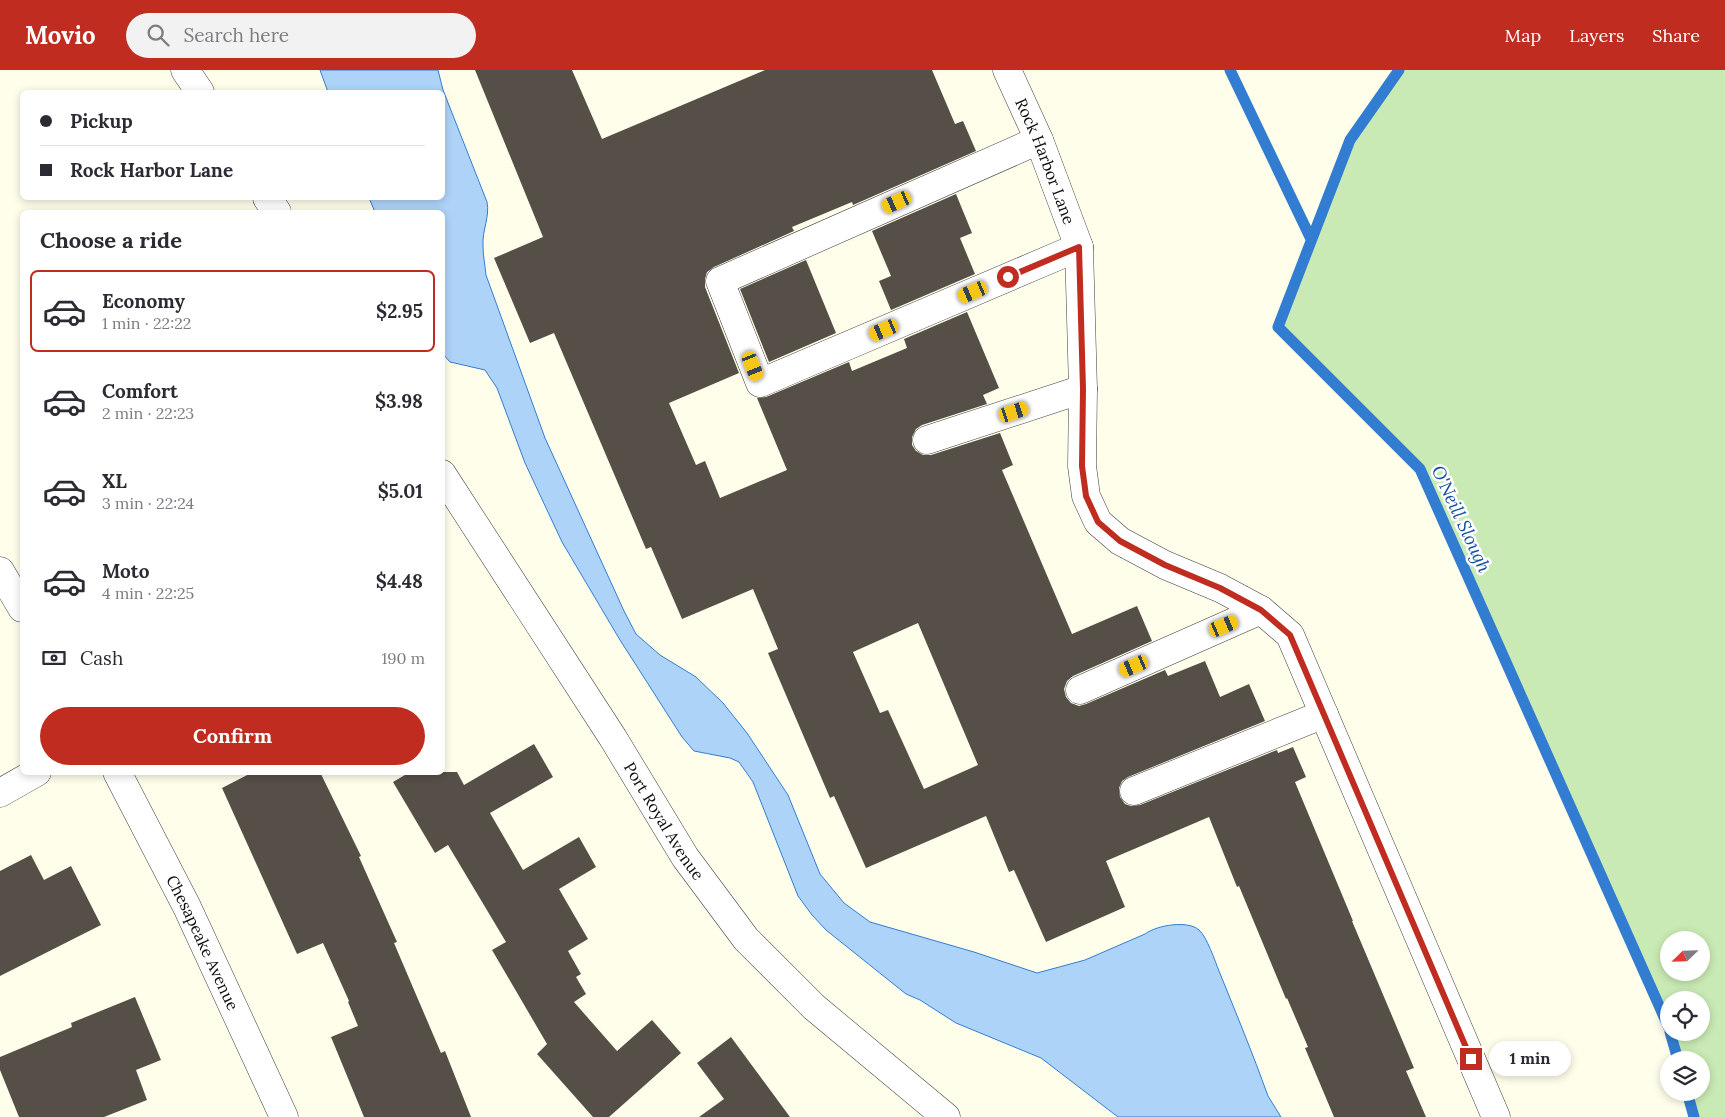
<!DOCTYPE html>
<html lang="en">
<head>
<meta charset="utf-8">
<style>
	body { margin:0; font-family:Lora,serif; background:#f2f2f3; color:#2b2b33; height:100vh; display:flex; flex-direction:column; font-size:19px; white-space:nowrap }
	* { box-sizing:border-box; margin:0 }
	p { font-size:16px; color:#7c7c81 }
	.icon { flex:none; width:28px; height:28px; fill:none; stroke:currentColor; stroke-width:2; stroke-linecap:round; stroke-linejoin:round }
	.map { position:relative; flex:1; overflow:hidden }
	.details { position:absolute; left:20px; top:140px; width:425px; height:565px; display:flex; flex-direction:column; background:#fff; border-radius:8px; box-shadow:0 2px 8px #0003 }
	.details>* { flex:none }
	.banner { position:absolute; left:20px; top:20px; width:425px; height:110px; border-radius:8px; box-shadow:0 2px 8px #0003; display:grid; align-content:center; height:110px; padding:0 20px; background:#fff }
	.needle { width:32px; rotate:247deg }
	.fabs { position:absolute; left:1660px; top:861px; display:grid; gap:10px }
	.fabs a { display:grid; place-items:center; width:50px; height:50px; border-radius:50%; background:#fff; box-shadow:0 2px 8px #0003; font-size:25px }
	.end { position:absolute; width:22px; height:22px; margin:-11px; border:6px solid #c02d20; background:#fff; box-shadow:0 0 0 2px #fff }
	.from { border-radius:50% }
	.bubble { position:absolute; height:35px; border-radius:18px; background:#fff; box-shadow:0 2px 8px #0003; font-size:16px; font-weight:800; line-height:35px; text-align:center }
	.car { position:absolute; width:15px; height:30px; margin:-15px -8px; border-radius:6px; box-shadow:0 0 4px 1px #0007; background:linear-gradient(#f5c518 24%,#345 0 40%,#f5c518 0 76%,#345 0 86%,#f5c518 0) }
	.banner b { display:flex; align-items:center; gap:18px; height:48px; font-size:19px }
	.banner b+b { border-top:1px solid #e1e1e2 }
	.banner i { width:12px; height:12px; background:#2b2b33 }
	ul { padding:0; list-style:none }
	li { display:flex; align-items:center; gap:15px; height:82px; margin:0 10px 8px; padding:0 10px; border:2px solid transparent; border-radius:8px }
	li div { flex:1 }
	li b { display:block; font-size:19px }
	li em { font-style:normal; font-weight:800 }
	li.active { border-color:#c02d20 }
	li>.icon { width:45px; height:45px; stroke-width:1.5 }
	h2 { padding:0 20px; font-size:22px; line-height:60px }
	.pay { display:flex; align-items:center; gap:12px; height:55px; padding:0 20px; font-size:19px }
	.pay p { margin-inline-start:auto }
	.cta { display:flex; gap:10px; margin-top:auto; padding:10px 20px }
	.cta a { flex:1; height:58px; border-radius:30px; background:#c02d20; color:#fff; font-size:20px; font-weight:800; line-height:58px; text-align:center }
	header { display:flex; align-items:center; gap:30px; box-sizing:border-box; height:70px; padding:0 25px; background:#c02d20; color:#fff }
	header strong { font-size:24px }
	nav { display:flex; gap:28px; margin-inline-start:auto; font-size:18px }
	.search { width:350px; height:45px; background:#f2f2f3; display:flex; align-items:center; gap:12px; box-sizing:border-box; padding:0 18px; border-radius:28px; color:#7c7c81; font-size:19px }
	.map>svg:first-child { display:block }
	.green { fill:#c9eab4; fill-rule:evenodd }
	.water { fill:#aed3f8; stroke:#327dd1 }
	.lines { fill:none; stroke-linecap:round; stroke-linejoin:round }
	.stream { stroke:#327dd1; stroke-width:11 }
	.building { fill:#554f48; fill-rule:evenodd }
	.minor-casing { stroke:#3f3f3f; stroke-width:29 }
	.minor { stroke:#fff; stroke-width:28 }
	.route { stroke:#c02d20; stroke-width:6 }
	.labels { text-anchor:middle; stroke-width:5; stroke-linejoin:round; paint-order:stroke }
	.street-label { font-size:16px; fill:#0c0c0c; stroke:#fff }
	.water-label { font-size:18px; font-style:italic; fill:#1250a1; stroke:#fff }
</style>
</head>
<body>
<header>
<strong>Movio</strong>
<div class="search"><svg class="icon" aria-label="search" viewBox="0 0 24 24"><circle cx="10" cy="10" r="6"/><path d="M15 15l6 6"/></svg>Search here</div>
<nav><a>Map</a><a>Layers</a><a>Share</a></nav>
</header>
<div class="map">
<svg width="1725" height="1047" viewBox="0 0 1725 1047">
	<rect width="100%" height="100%" fill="#fffeeb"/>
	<path class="green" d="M 1399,0 L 1725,0 L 1725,1047 L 1694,1047 L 1687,1023 L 1701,1022 L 1701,990 L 1678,990 L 1670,963 L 1701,962 L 1701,930 L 1669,930 L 1669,958 L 1420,399 L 1278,257 L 1350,70 ZM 1669,870 L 1701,870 L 1701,902 L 1669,902 Z"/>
	<path class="water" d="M 320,0 L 438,0 L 443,20 L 487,132 C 490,147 482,160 483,176 C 483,185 485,195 486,205 L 545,368 L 624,541 L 636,564 L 660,585 L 696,607 L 723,633 L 747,663 L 788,725 L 820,804 L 844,833 L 870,852 L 974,882 L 1037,903 L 1085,890 L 1145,864 C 1157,855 1188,850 1199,860 C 1207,867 1215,891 1219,901 C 1236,943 1253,984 1268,1026 L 1281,1047 L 1118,1047 L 1041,988 L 956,953 L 920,930 L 906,924 L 826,860 L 812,845 L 798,826 L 753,712 L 739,692 L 730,688 L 694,681 L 682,667 L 620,570 L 562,472 L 525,393 L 497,318 L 485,300 L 450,292 L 443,284 L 442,142 L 375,142 L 369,128 L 442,128 L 442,22 L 328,22 Z"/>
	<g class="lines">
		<path class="stream" d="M 1230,0 L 1311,169
			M 1399,0 L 1350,70 L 1278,257 L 1420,399 L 1669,958
			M 1670,962 L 1678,990
			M 1687,1022 L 1694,1047"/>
	</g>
	<path class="building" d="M 475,0 L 572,0 L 602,69 L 765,0 L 932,0 L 955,54 L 963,51 L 976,81 L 853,135 L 852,132 L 792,157 L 794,161 L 714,197 L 707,202 L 705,209 L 705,217 L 739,303 L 669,333 L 696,395 L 705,391 L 720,428 L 787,400 L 757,328 L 766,327 L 849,292 L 852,301 L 907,278 L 904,269 L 967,242 L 999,318 L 983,325 L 987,334 L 922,355 L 916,359 L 912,367 L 912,375 L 916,381 L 923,385 L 931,385 L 1000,363 L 1013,395 L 1002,400 L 1072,564 L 1137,536 L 1152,571 L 1073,606 L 1067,611 L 1064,619 L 1066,627 L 1071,633 L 1079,636 L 1086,634 L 1165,600 L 1168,606 L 1205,591 L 1220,627 L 1249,614 L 1265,651 L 1128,707 L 1122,711 L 1119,718 L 1120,727 L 1125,734 L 1131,736 L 1140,735 L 1277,680 L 1278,683 L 1293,677 L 1306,707 L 1295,712 L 1353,851 L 1352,851 L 1414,998 L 1406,1001 L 1426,1047 L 1334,1047 L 1305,978 L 1308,977 L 1287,928 L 1286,929 L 1239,816 L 1237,817 L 1209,747 L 1106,791 L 1125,837 L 1046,872 L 1014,800 L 1009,802 L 986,746 L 866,798 L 834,726 L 830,728 L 768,583 L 778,579 L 753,519 L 682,549 L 651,477 L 646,479 L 554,263 L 530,273 L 494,188 L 543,167 ZM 918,553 L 978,695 L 924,719 L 888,640 L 880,643 L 853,582 Z
		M 956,124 L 972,163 L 960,168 L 975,204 L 891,240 L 879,211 L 891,206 L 872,161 Z
		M 806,190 L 836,263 L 769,292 L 740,219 Z
		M 534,674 L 553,707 L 490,743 L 523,800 L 579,767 L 596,797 L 559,819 L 588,869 L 568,881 L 581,904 L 576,907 L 586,924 L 574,932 L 617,981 L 652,950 L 681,983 L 609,1047 L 593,1047 L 537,984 L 547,974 L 492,880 L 506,872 L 448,775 L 435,783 L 393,712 L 410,702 L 457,702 L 464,715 Z
		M 253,702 L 320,702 L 361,786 L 359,787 L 397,872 L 394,873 L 441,983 L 445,981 L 471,1047 L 364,1047 L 331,967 L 358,956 L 348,932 L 349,931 L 323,873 L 297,884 L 222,718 Z
		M 31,785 L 44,810 L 71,796 L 101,855 L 0,906 L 0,801 Z
		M 135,927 L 161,990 L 136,1000 L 147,1030 L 104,1047 L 19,1047 L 0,1000 L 0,987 L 72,957 L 71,953 Z
		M 731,967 L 790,1047 L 699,1047 L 724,1029 L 697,993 Z"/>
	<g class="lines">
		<defs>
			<g id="minor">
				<path d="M 185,0 L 200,22"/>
				<path id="s1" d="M 1007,0 L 1039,70 L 1079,177 L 1083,319 L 1082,396 L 1086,426 L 1098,452 L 1120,471 L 1165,495 L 1220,518 L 1261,540 L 1290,565 L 1496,1047"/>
				<path d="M 1039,70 L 720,211 L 760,313 L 1079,177"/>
				<path d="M 267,128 L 277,142"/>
				<path d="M 927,370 L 1083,319"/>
				<path id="s2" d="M 442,404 L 613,668 L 685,787 L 746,869 L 814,937 L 946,1047"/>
				<path d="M 0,501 L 22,538"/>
				<path d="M 1080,620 L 1261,540"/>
				<path id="s3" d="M 117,702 L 187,837 L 284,1047"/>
				<path d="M 1134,721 L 1324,644"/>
				<path d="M 0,723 L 37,702"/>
			</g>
		</defs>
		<use href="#minor" class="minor-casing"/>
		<use href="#minor" class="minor"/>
	</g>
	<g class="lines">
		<path class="route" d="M 1008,207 L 1079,177 L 1083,319 L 1082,396 L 1086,426 L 1098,452 L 1120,471 L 1165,495 L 1220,518 L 1261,540 L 1290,565 L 1471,989"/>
	</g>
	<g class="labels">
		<g class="street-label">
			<text dy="6" stroke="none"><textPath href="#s1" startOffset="99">Rock Harbor Lane</textPath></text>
			<text dy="6" stroke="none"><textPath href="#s2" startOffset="412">Port Royal Avenue</textPath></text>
			<text dy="6" stroke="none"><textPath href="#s3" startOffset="191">Chesapeake Avenue</textPath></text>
		</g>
		<g class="water-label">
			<text transform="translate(1461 449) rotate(65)" y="6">O'Neill Slough</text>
		</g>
	</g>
</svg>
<div class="fabs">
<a><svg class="needle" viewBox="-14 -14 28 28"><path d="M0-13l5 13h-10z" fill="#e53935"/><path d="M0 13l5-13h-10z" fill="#7c7c81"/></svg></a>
<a><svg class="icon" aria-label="locate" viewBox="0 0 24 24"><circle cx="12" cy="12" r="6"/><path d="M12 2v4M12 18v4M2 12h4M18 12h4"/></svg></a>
<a><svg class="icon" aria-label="layers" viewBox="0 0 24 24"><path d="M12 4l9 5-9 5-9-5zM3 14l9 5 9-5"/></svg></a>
</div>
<i class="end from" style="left:1008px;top:207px"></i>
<i class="end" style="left:1471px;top:989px"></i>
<div class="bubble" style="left:1489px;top:971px;width:82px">1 min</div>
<i class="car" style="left:897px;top:132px;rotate:246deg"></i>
<i class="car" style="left:973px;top:222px;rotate:247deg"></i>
<i class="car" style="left:884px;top:260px;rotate:247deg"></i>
<i class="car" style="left:753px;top:296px;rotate:158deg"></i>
<i class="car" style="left:1014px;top:342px;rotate:72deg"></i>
<i class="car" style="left:1224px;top:556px;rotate:67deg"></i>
<i class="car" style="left:1134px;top:596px;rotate:247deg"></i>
<div class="banner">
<b><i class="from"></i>Pickup</b>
<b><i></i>Rock Harbor Lane</b>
</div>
<section class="details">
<h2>Choose a ride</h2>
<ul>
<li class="active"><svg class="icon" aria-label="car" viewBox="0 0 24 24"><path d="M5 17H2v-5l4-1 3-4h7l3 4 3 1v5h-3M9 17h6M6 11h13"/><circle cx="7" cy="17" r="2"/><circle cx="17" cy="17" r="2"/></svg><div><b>Economy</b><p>1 min · 22:22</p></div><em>$2.95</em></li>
<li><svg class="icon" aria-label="car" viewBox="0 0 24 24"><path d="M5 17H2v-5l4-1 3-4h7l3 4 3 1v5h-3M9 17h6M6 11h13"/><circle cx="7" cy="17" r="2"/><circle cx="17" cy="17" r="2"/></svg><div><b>Comfort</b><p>2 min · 22:23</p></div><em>$3.98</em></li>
<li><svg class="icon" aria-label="car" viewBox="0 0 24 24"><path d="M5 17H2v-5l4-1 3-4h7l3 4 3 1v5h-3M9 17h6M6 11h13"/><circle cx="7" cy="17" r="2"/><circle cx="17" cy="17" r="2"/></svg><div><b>XL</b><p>3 min · 22:24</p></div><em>$5.01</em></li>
<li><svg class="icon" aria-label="car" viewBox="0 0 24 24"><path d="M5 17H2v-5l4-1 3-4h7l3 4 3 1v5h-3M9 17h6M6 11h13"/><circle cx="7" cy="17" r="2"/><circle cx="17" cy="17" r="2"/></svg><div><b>Moto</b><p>4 min · 22:25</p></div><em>$4.48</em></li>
</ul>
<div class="pay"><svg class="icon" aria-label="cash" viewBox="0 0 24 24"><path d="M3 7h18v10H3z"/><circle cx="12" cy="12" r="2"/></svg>Cash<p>190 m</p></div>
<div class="cta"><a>Confirm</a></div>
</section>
</div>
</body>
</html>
